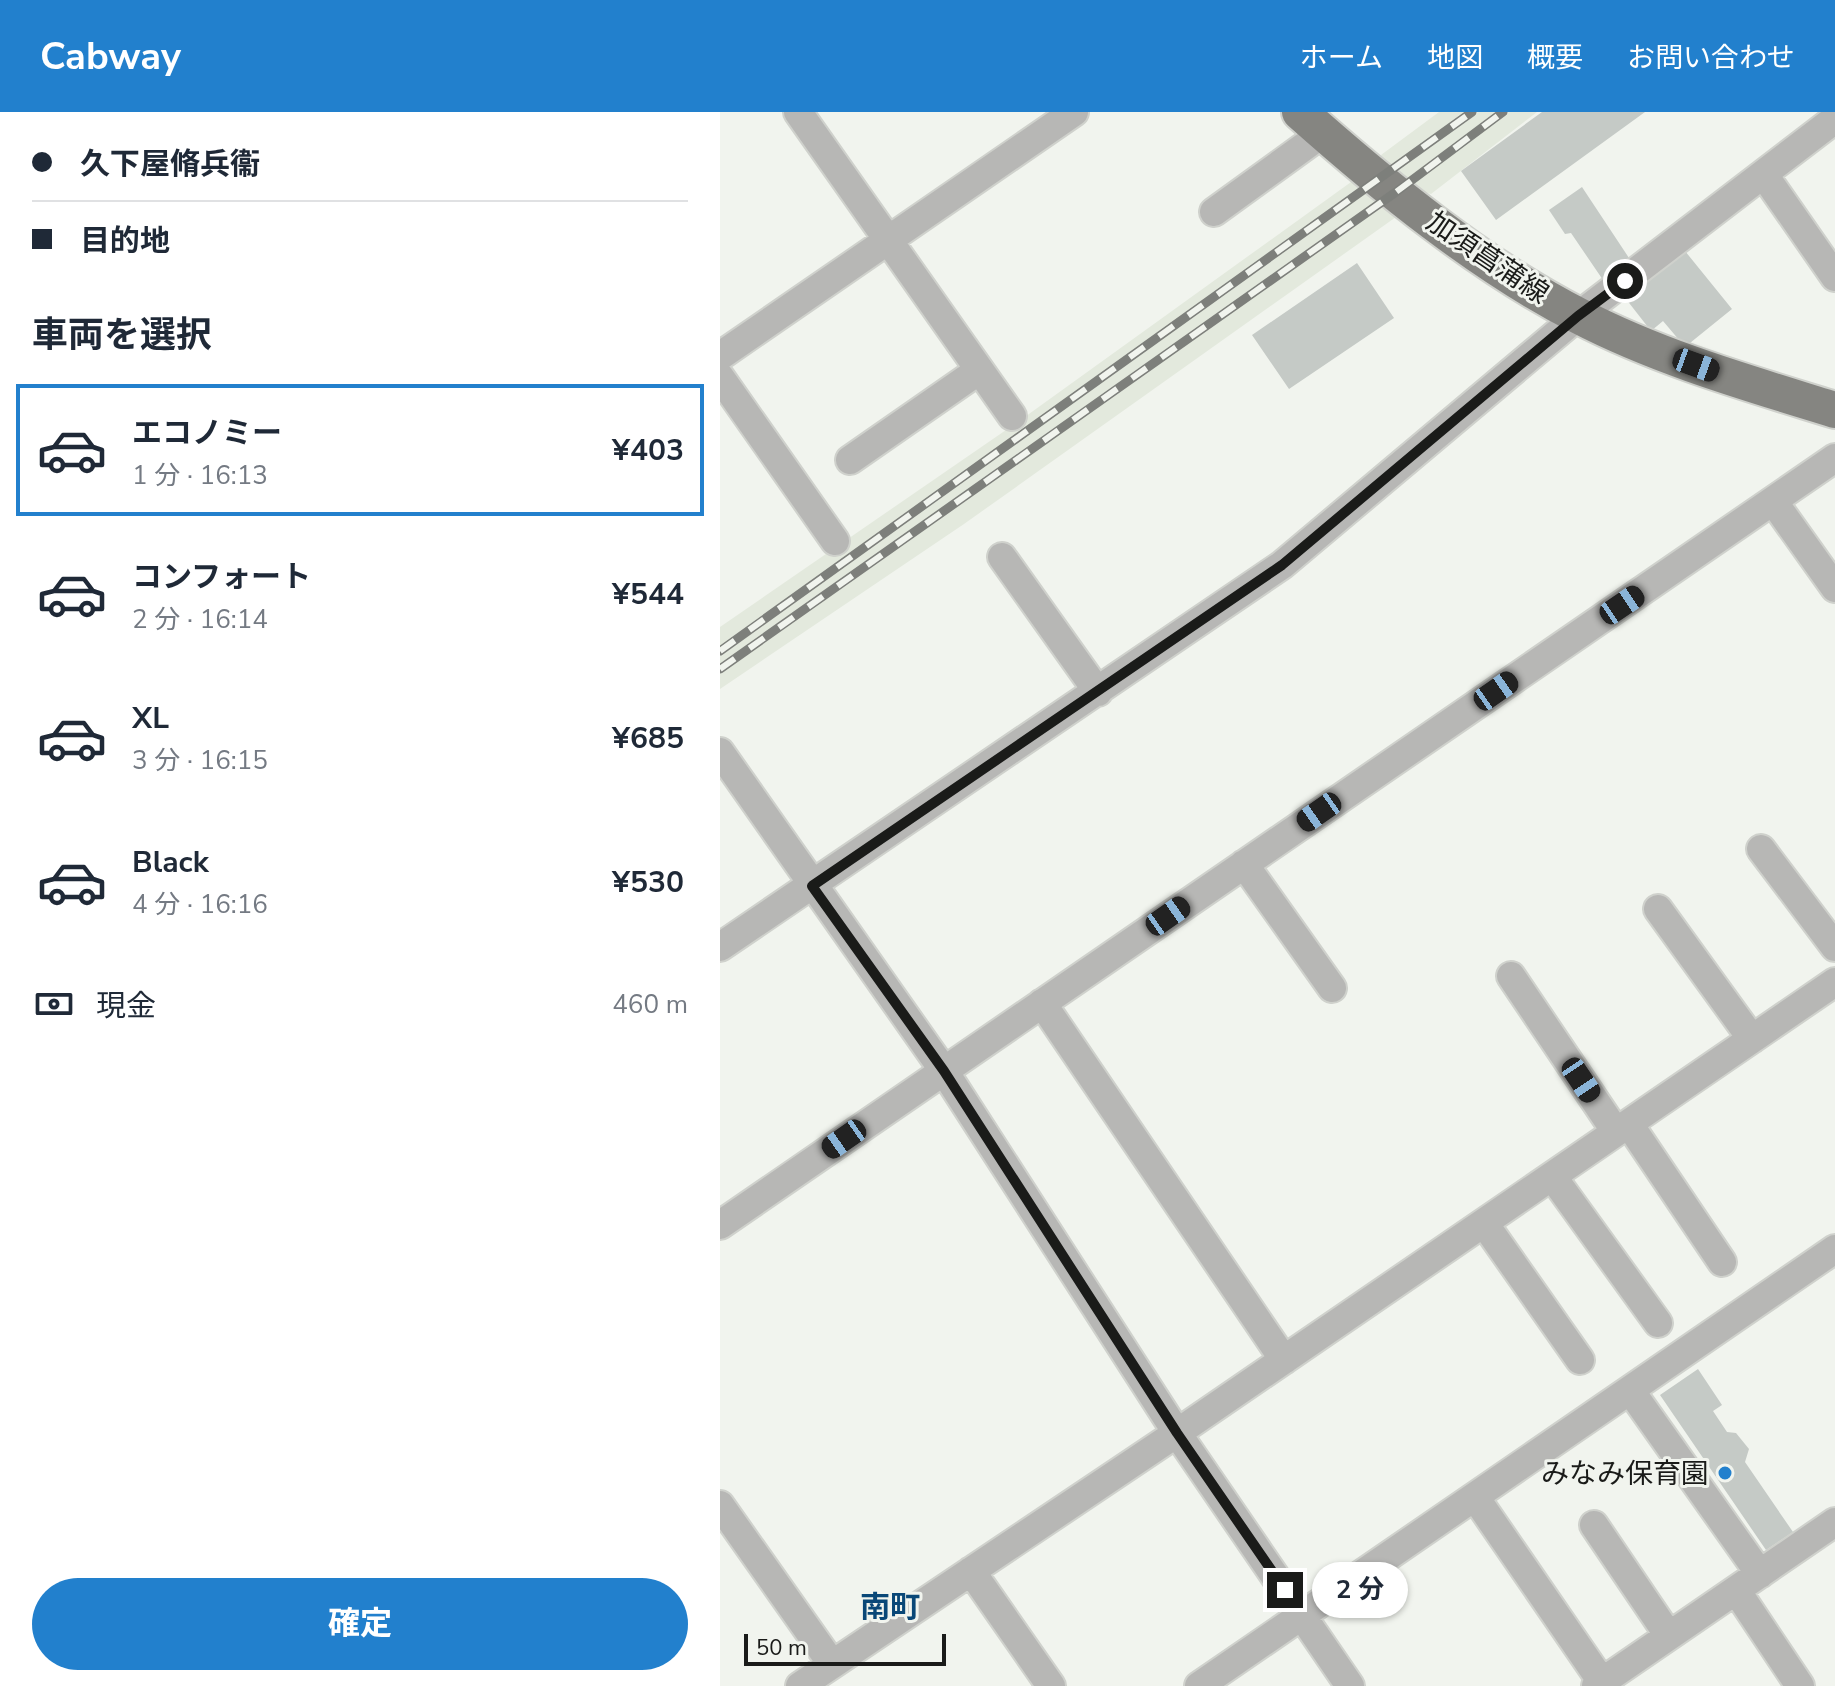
<!DOCTYPE html>
<html lang="ja">
<head>
<meta charset="utf-8">
<style>
	body { margin:0; font-family:"Nunito Sans","Noto Sans JP",sans-serif; background:#f6f6f7; color:#1f2937; height:100vh; display:flex; flex-direction:column; font-size:30px; white-space:nowrap }
	* { box-sizing:border-box; margin:0 }
	p { font-size:26px; color:#747a83 }
	.icon { flex:none; width:44px; height:44px; fill:none; stroke:currentColor; stroke-width:2; stroke-linecap:round; stroke-linejoin:round }
	.map { position:relative; flex:1; overflow:hidden }
	.drawer { display:flex; flex-direction:column; background:#fff; width:720px }
	.drawer>* { flex:none }
	.hud { display:grid; align-content:center; height:176px; padding:0 32px; background:#fff }
	.scale { position:absolute; left:24px; bottom:20px; width:202px; box-sizing:border-box; padding-left:8px; border:4px solid #1a1b19; border-top:0; font-size:22px; line-height:28px; white-space:nowrap; color:#1a1b19; -webkit-text-stroke:6px #f1f4ee; paint-order:stroke }
	.end { position:absolute; width:36px; height:36px; margin:-18px; border:10px solid #1a1b19; background:#fff; box-shadow:0 0 0 4px #fff }
	.from { border-radius:50% }
	.bubble { position:absolute; height:56px; border-radius:28px; background:#fff; box-shadow:0 2px 6px #0004; font-size:26px; font-weight:700; line-height:56px; text-align:center }
	.car { position:absolute; width:24px; height:48px; margin:-24px -12px; border-radius:10px; box-shadow:0 0 6px 2px #0007; background:linear-gradient(#222 24%,#8ab4d8 0 40%,#222 0 76%,#8ab4d8 0 86%,#222 0) }
	.hud b { display:flex; align-items:center; gap:28px; height:76px; font-size:30px }
	.hud b+b { border-top:2px solid #e0e1e3 }
	.hud i { width:20px; height:20px; background:#1f2937 }
	ul { padding:0; list-style:none }
	li { display:flex; align-items:center; gap:24px; height:132px; margin:0 16px 12px; padding:0 16px; border:4px solid transparent; border-radius:0px }
	li div { flex:1 }
	li b { display:block; font-size:30px }
	li em { font-style:normal; font-weight:700 }
	li.selected { border-color:#2280cd }
	li>.icon { width:72px; height:72px; stroke-width:1.5 }
	h2 { padding:0 32px; font-size:36px; line-height:96px }
	.pay { display:flex; align-items:center; gap:20px; height:88px; padding:0 32px; font-size:30px }
	.pay p { margin-inline-start:auto }
	.primary-button { display:flex; gap:16px; margin-top:auto; padding:16px 32px }
	.primary-button a { flex:1; height:92px; border-radius:48px; background:#2280cd; color:#fff; font-size:32px; font-weight:700; line-height:92px; text-align:center }
	header { display:flex; align-items:center; gap:48px; box-sizing:border-box; height:112px; padding:0 40px; background:#2280cd; color:#fff }
	header strong { font-size:38px }
	nav { display:flex; gap:44px; margin-inline-start:auto; font-size:28px }
	main { display:flex; flex:1; min-height:0 }
	.map>svg:first-child { display:block }
	.built { fill:#e3e9dd }
	.building { fill:#c5cac6 }
	.lines { fill:none; stroke-linecap:round; stroke-linejoin:round }
	.minor-casing { stroke:#cfd1cc; stroke-width:32 }
	.major-casing { stroke:#cfd1cc; stroke-width:40 }
	.minor { stroke:#b7b7b5; stroke-width:28 }
	.major { stroke:#858581; stroke-width:36 }
	.rail-casing { stroke:#7d7f7b; stroke-width:9 }
	.rail { stroke:#f1f4ee; stroke-width:6; stroke-dasharray:18; stroke-linecap:butt }
	.route { stroke:#1a1b19; stroke-width:10 }
	.poi-dot { fill:#2280cd; stroke:#f1f4ee; stroke-width:3 }
	.labels { text-anchor:middle; stroke-width:6; stroke-linejoin:round; paint-order:stroke }
	.street-label { font-size:28px; fill:#1a1b19; stroke:#f1f4ee }
	.poi-label { font-size:28px; fill:#1a1b19; stroke:#f1f4ee; text-anchor:end }
	.neighbourhood-label { font-size:30px; font-weight:bold; fill:#094777; stroke:#f1f4ee }
</style>
</head>
<body>
<header>
<strong>Cabway</strong>
<nav><a>ホーム</a><a>地図</a><a>概要</a><a>お問い合わせ</a></nav>
</header>
<main>
<section class="drawer">
<div class="hud">
<b><i class="from"></i>久下屋脩兵衞</b>
<b><i></i>目的地</b>
</div>
<h2>車両を選択</h2>
<ul>
<li class="selected"><svg class="icon" aria-label="car" viewBox="0 0 24 24"><path d="M5 17H2v-5l4-1 3-4h7l3 4 3 1v5h-3M9 17h6M6 11h13"/><circle cx="7" cy="17" r="2"/><circle cx="17" cy="17" r="2"/></svg><div><b>エコノミー</b><p>1 分 · 16:13</p></div><em>¥403</em></li>
<li><svg class="icon" aria-label="car" viewBox="0 0 24 24"><path d="M5 17H2v-5l4-1 3-4h7l3 4 3 1v5h-3M9 17h6M6 11h13"/><circle cx="7" cy="17" r="2"/><circle cx="17" cy="17" r="2"/></svg><div><b>コンフォート</b><p>2 分 · 16:14</p></div><em>¥544</em></li>
<li><svg class="icon" aria-label="car" viewBox="0 0 24 24"><path d="M5 17H2v-5l4-1 3-4h7l3 4 3 1v5h-3M9 17h6M6 11h13"/><circle cx="7" cy="17" r="2"/><circle cx="17" cy="17" r="2"/></svg><div><b>XL</b><p>3 分 · 16:15</p></div><em>¥685</em></li>
<li><svg class="icon" aria-label="car" viewBox="0 0 24 24"><path d="M5 17H2v-5l4-1 3-4h7l3 4 3 1v5h-3M9 17h6M6 11h13"/><circle cx="7" cy="17" r="2"/><circle cx="17" cy="17" r="2"/></svg><div><b>Black</b><p>4 分 · 16:16</p></div><em>¥530</em></li>
</ul>
<div class="pay"><svg class="icon" aria-label="cash" viewBox="0 0 24 24"><path d="M3 7h18v10H3z"/><circle cx="12" cy="12" r="2"/></svg>現金<p>460 m</p></div>
<div class="primary-button"><a>確定</a></div>
</section>
<div class="map">
<svg width="1115" height="1574" viewBox="0 0 1115 1574">
	<rect width="100%" height="100%" fill="#f1f4ee"/>
	<path class="built" d="M 719,0 L 817,0 L 711,82 L 692,76 L 665,55 L 661,43 Z
		M 638,65 L 670,93 L 676,105 L 244,412 L 0,577 L 0,515 L 302,307 Z"/>
	<path class="building" d="M 822,0 L 925,0 L 776,108 L 741,59 Z
		M 862,75 L 911,149 L 883,168 L 851,121 L 845,122 L 829,98 Z
		M 965,139 L 1012,197 L 965,235 L 943,209 L 931,219 L 906,187 Z
		M 637,151 L 674,206 L 569,277 L 532,223 Z
		M 978,1257 L 1002,1293 L 993,1299 L 1007,1320 L 1016,1321 L 1029,1337 L 1025,1350 L 1073,1420 L 1046,1438 L 940,1283 Z"/>
	<g class="lines">
		<defs>
			<path id="minor" d="M 78,0 L 292,304
				M 1044,63 L 1115,165
				M 494,100 L 603,21
				M 0,244 L 354,0
				M 0,265 L 115,429
				M 130,348 L 258,259
				M 1053,389 L 1115,476
				M 282,445 L 378,580
				M 0,640 L 224,959 L 457,1321 L 630,1574
				M 1041,737 L 1115,835
				M 524,752 L 612,876
				M 938,797 L 1032,927
				M 0,835 L 562,453 L 858,204 L 1115,7
				M 791,864 L 896,1020
				M 322,891 L 564,1248
				M 909,1012 L 1002,1150
				M 832,1064 L 938,1211
				M 764,1111 L 860,1248
				M 0,1113 L 1115,346
				M 910,1278 L 1040,1462
				M 755,1385 L 882,1570
				M 0,1393 L 112,1552
				M 874,1413 L 949,1524
				M 251,1459 L 331,1574
				M 1016,1478 L 1080,1574
				M 80,1574 L 457,1321 L 1115,870
				M 479,1574 L 1115,1137
				M 876,1574 L 1115,1410"/>
			<path id="major" d="M 580,0 C 662,73 761,154 859,204 C 940,246 1028,271 1115,298"/>
		</defs>
		<use href="#minor" class="minor-casing"/>
		<use href="#major" class="major-casing"/>
		<use href="#minor" class="minor"/>
		<use href="#major" class="major"/>
		<defs>
			<path id="rail" d="M 0,539 L 752,0
				M 0,557 L 676,80 L 783,0"/>
		</defs>
		<use href="#rail" class="rail-casing"/>
		<use href="#rail" class="rail"/>
	</g>
	<g class="lines">
		<path class="route" d="M 565,1478 L 457,1321 L 224,959 L 92,774 L 562,453 L 858,204 L 905,169"/>
	</g>
	<circle class="poi-dot" cx="1005" cy="1361" r="8"/>
	<g class="labels">
		<g class="street-label">
			<text transform="translate(768 145) rotate(34)" y="10">加須菖蒲線</text>
		</g>
		<g class="poi-label">
			<text x="989" y="1371">みなみ保育園</text>
		</g>
		<g class="neighbourhood-label">
			<text x="170" y="1505">南町</text>
		</g>
	</g>
</svg>
<div class="scale">50 m</div>
<i class="end from" style="left:905px;top:169px"></i>
<i class="end" style="left:565px;top:1478px"></i>
<div class="bubble" style="left:592px;top:1450px;width:96px">2 分</div>
<i class="car" style="left:976px;top:253px;rotate:110deg"></i>
<i class="car" style="left:902px;top:493px;rotate:56deg"></i>
<i class="car" style="left:776px;top:579px;rotate:55deg"></i>
<i class="car" style="left:599px;top:700px;rotate:235deg"></i>
<i class="car" style="left:448px;top:804px;rotate:55deg"></i>
<i class="car" style="left:861px;top:968px;rotate:146deg"></i>
<i class="car" style="left:124px;top:1027px;rotate:235deg"></i>
</div>
</main>
</body>
</html>
